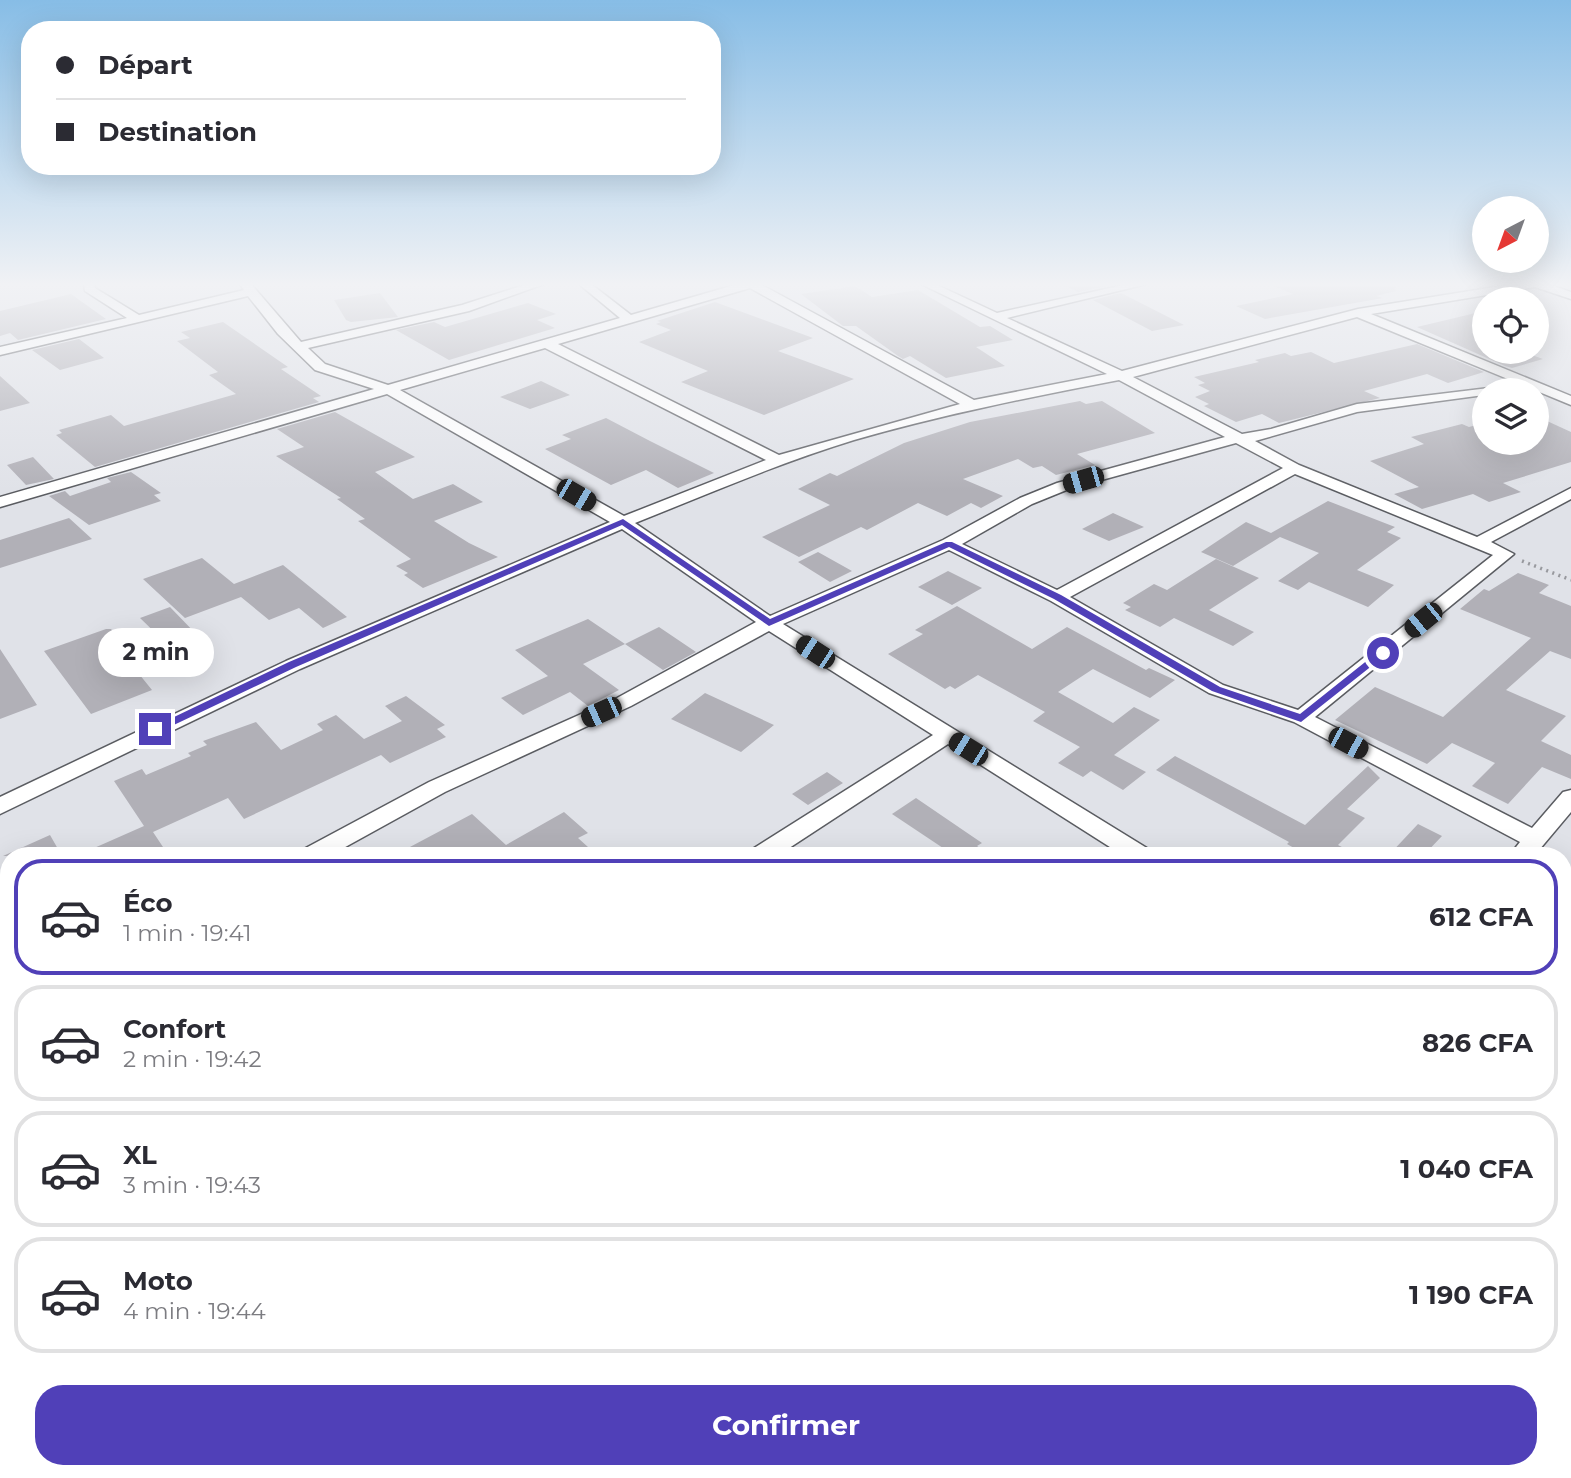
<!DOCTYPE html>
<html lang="fr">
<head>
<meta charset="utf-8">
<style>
	body { margin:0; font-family:Montserrat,sans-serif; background:#f7f7f7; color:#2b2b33; height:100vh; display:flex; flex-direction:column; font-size:26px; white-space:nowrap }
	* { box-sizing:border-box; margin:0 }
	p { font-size:23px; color:#7c7c81 }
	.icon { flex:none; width:38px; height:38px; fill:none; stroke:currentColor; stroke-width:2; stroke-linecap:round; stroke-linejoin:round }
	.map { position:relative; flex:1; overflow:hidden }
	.side { position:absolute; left:0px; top:847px; width:1572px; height:632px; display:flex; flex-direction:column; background:#fff; border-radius:28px 28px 0 0; box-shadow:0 7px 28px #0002 }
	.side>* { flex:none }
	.hud { position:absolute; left:21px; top:21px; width:700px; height:154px; border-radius:28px; box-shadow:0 7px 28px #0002; display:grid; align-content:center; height:154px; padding:0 35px; background:#fff }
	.needle { width:46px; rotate:221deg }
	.buttons { position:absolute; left:1472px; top:196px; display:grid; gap:14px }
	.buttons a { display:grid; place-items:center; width:77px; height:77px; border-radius:50%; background:#fff; box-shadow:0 7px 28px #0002; font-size:35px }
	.end { position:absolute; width:32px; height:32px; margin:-16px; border:9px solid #5040b8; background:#fff; box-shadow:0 0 0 4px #fff }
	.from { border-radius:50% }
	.bubble { position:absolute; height:49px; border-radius:24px; background:#fff; box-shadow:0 7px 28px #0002; font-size:23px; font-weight:700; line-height:49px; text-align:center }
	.car { position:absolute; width:21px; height:42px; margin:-21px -10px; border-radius:9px; box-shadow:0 0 5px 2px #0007; background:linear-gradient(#222 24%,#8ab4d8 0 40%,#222 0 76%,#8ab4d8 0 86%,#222 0) }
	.hud b { display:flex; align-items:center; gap:24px; height:66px; font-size:26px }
	.hud b+b { border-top:2px solid #e1e1e2 }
	.hud i { width:18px; height:18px; background:#2b2b33 }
	ul { padding:12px 0 0; list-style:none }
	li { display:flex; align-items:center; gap:21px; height:116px; margin:0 14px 10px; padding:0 21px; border:4px solid #e1e1e2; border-radius:28px }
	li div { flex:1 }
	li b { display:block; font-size:26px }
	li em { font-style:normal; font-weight:700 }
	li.selected { border-color:#5040b8 }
	li>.icon { width:63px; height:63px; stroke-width:1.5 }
	.button { display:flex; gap:14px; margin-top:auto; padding:14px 35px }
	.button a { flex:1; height:80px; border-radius:28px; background:#5040b8; color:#fff; font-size:28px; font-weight:700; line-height:80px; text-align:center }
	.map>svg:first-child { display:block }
	.building { fill:#b1b0b7 }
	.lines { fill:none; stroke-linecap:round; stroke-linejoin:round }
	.street-casing { stroke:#5a5c61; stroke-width:3 }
	.path { stroke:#98999e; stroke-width:3.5; stroke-dasharray:2 4.5; stroke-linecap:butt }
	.street { fill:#fff; fill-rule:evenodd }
	.route { fill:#5040b8 }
</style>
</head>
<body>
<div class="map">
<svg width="1571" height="1478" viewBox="0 0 1571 1478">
	<rect width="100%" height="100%" fill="#e0e2e8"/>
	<path class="building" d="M 1062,284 L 1103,284 L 1107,286 L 1078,292 Z
		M 1269,284 L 1395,284 L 1396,291 L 1376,296 L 1383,298 L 1265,319 L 1236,306 L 1293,294 Z
		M 855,286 L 872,297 L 918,290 L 980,327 L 990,326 L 1013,340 L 976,347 L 1005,366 L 946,378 L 910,356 L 903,359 L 898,356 L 856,326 L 843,326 L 801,294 Z
		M 380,293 L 398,317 L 351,322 L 346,320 L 334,300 Z
		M 1121,293 L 1184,325 L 1152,331 L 1093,300 Z
		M 71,294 L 106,319 L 18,340 L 10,333 L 0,336 L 0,311 Z
		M 715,302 L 813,338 L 778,351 L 854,379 L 764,415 L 681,382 L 708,371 L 639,342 L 671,330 L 656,324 L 661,322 L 657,321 Z
		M 528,303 L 556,314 L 537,320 L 555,328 L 449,360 L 396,330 L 434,322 L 445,327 Z
		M 1484,311 L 1484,352 L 1523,352 L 1543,359 L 1512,368 L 1505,366 L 1417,327 Z
		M 223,322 L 288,367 L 281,369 L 321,396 L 313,398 L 319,402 L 95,467 L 56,435 L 62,433 L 59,430 L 111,415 L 124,426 L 236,394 L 209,375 L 218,372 L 177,341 L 190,338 L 181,332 Z
		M 79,339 L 104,358 L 60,370 L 32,350 Z
		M 1417,344 L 1484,372 L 1448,383 L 1427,374 L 1364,391 L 1380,398 L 1279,423 L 1262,414 L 1236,422 L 1204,406 L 1209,404 L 1195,397 L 1210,391 L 1198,385 L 1205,383 L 1194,377 L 1259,362 L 1255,360 L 1285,353 L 1291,356 L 1311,352 L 1334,363 Z
		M 0,376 L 30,403 L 0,411 Z
		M 541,381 L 570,395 L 530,409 L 500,397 Z
		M 1080,401 L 1086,404 L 1102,401 L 1155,433 L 1077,454 L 1095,465 L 1056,475 L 1042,466 L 1033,468 L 1018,459 L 963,479 L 1003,496 L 981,508 L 971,503 L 947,516 L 918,503 L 867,530 L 861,527 L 799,557 L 762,537 L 830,505 L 798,489 L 830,473 L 837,476 L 904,443 L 970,422 Z
		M 335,412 L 415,457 L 375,472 L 413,499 L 453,484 L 483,502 L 434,521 L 469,543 L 498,557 L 423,588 L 404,575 L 408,573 L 396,566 L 411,559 L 358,521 L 365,519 L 337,499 L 341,498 L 276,456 L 304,447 L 277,429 Z
		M 606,418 L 650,441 L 714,473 L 678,488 L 646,470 L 611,485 L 545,449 L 571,439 L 562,435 Z
		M 1547,421 L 1571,432 L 1571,462 L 1503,483 L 1521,492 L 1489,502 L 1473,494 L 1422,509 L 1394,494 L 1419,487 L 1370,461 L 1424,444 L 1411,437 L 1462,424 L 1469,427 L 1484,423 L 1484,443 L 1536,443 L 1536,424 Z
		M 33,457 L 54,479 L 26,485 L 7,465 Z
		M 131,472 L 161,493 L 154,495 L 161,501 L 89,525 L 49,496 L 65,491 L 70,496 L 111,482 L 107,478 Z
		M 1328,501 L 1395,527 L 1387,532 L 1401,538 L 1357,570 L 1394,585 L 1368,607 L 1309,582 L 1298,590 L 1278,581 L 1319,553 L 1280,537 L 1233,566 L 1201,552 L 1246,522 L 1271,533 Z
		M 1113,513 L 1144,527 L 1109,541 L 1082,529 Z
		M 69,518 L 92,539 L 0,568 L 0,540 Z
		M 818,552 L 852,571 L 830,582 L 798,562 Z
		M 202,558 L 234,584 L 283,565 L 347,617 L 323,628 L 299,608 L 269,620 L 241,597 L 185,618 L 143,579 Z
		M 1216,559 L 1259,578 L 1209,610 L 1254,632 L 1233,646 L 1174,618 L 1160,627 L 1125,610 L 1131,607 L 1123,603 L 1154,584 L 1167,590 Z
		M 948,571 L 982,588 L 952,605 L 918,587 Z
		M 1518,573 L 1549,585 L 1539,593 L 1571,606 L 1571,659 L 1550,651 L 1506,690 L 1566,716 L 1541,741 L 1571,755 L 1571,779 L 1542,767 L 1508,804 L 1472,786 L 1495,763 L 1452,743 L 1427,764 L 1335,720 L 1375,687 L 1443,717 L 1531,638 L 1460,609 L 1484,589 L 1489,591 Z
		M 957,606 L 1032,649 L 1067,627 L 1146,670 L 1149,668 L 1175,680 L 1150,698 L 1093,669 L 1058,692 L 1113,723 L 1134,707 L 1160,720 L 1114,755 L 1146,772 L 1123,790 L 1091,771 L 1083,777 L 1058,763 L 1080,747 L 1033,721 L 1045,712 L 978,675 L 955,689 L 950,686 L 945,689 L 888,654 L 923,634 L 915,630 Z
		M 170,607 L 199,637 L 171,648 L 140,618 Z
		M 588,619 L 625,644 L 583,664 L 619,690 L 588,706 L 570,692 L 523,715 L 501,698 L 548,676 L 515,650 Z
		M 659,627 L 696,652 L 663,670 L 625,644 Z
		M 106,629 L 111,629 L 141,667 L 135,669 L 152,690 L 91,714 L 44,651 Z
		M 0,649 L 37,705 L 0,719 Z
		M 705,693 L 774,725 L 741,752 L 671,719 Z
		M 406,696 L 445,725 L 437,729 L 446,737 L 390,763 L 381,755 L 244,819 L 228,798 L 153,832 L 169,856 L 76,856 L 144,826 L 114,781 L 142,769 L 146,775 L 191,756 L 188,753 L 207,745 L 203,741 L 256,722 L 281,750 L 323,730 L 317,724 L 336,715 L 364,739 L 402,721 L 385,706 Z
		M 1175,756 L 1305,825 L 1368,766 L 1380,778 L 1347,809 L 1365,818 L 1338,845 L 1359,856 L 1308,856 L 1287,844 L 1289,842 L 1156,770 Z
		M 827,772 L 843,783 L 808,805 L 792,794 Z
		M 916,798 L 982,843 L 977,846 L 991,856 L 955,856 L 892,814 Z
		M 564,812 L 588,833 L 578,838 L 598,856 L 393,856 L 472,814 L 506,845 Z
		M 1418,824 L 1442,836 L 1423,856 L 1388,856 Z
		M 50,835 L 62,856 L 3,856 Z"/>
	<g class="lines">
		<defs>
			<path id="street" d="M 84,284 L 94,284 L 95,288 L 139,315 L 244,290 L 240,284 L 251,284 L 301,342 L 462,305 L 527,284 L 544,284 L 469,311 L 308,348 L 325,364 L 388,385 L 620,318 L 579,284 L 591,284 L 631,315 L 738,284 L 760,284 L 974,400 L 1107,374 L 921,284 L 935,284 L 997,313 L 1128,284 L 1147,284 L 1007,318 L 1122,371 L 1358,309 L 1513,284 L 1548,284 L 1571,292 L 1571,299 L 1535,287 L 1371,314 L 1571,396 L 1571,405 L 1357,317 L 1133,377 L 1242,434 L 1271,429 L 1357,404 L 1489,388 L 1490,390 L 1484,390 L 1484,395 L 1357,412 L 1255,441 L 1299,465 L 1477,537 L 1571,488 L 1571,499 L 1491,542 L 1514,554 L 1315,717 L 1532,828 L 1563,792 L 1571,790 L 1571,812 L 1534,856 L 1509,856 L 1520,842 L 1294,722 L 1209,693 L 1051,601 L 949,550 L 783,624 L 1150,850 L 1154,856 L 1124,856 L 948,744 L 777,856 L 747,856 L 751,850 L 933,735 L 769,631 L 631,706 L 445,792 L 329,856 L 298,856 L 302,850 L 429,782 L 617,698 L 756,622 L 622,529 L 300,669 L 0,814 L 0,797 L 286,661 L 610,522 L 387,394 L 0,507 L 0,497 L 374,389 L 315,370 L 278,334 L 248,296 L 0,355 L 0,347 L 127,318 L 85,291 ZM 750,288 L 960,404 L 779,455 L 558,344 ZM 545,348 L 766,460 L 624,516 L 400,390 ZM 1119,380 L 1225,437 L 1057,483 L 1020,498 L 943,540 L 770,616 L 635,523 C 708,494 779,463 854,440 C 941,415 1030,397 1119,380 ZM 1236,443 L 1283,468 L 1057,590 L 962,544 L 1032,504 L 1069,489 ZM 1295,474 L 1493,555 L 1298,710 L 1223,685 L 1070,597 Z
				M 0,997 L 9,1000 L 9,1034 L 0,1031 Z
				M 1563,1102 L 1571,1105 L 1571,1133 L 1563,1130 Z
				M 9,1114 L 9,1151 L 0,1154 L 0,1117 Z
				M 115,1470 L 153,1470 L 150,1478 L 112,1478 Z
				M 169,1470 L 205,1470 L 207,1478 L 171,1478 Z
				M 684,1470 L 722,1470 L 725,1478 L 687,1478 Z"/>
		</defs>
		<use href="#street" class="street-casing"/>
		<path class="path" d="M 1522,561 L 1571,580"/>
		<use href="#street" class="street"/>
	</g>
	<linearGradient id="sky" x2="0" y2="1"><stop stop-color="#87bde6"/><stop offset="0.58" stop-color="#f1f2f5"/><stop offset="1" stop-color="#f1f2f5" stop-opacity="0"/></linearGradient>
	<rect width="1571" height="491" fill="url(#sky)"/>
	<path class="route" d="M 623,519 L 770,619 L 946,542 L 952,542 L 1061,595 L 1220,687 L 1300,714 L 1379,651 L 1388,653 L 1301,722 L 1212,691 L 1054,599 L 949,547 L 769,626 L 622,525 L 296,667 L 159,732 L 149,729 L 289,662 Z"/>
</svg>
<div class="buttons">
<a><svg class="needle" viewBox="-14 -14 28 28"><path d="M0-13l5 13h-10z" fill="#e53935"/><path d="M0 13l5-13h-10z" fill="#7c7c81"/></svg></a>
<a><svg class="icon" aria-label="locate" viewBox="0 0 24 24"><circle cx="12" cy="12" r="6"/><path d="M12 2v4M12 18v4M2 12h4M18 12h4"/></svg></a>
<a><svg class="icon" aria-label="layers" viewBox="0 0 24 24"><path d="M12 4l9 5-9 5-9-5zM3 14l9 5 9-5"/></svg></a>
</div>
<i class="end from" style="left:1383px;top:653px"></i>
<i class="end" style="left:155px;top:729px"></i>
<div class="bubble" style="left:98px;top:628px;width:116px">2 min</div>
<i class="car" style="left:1083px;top:480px;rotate:254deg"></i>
<i class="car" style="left:576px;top:495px;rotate:120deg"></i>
<i class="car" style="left:1423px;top:620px;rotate:231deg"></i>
<i class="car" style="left:815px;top:652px;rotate:303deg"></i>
<i class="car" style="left:601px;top:712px;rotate:246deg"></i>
<i class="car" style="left:1348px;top:743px;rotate:118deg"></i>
<i class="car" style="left:968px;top:749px;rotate:302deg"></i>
<div class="hud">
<b><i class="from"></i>Départ</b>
<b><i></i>Destination</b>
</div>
<section class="side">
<ul>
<li class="selected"><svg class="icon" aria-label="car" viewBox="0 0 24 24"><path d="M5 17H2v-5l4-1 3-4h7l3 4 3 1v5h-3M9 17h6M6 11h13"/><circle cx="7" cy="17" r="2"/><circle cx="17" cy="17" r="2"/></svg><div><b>Éco</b><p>1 min · 19:41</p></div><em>612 CFA</em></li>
<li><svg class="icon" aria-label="car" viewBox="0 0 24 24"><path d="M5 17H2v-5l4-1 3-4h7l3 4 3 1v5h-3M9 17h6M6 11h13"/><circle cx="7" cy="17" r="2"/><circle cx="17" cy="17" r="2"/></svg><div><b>Confort</b><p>2 min · 19:42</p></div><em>826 CFA</em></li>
<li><svg class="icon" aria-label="car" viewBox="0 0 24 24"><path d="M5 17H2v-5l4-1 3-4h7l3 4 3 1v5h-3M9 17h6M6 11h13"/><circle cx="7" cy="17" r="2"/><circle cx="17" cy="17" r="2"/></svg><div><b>XL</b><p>3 min · 19:43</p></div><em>1 040 CFA</em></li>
<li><svg class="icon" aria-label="car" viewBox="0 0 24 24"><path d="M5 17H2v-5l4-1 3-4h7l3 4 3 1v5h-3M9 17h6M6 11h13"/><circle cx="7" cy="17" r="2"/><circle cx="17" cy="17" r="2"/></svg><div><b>Moto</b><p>4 min · 19:44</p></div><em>1 190 CFA</em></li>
</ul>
<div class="button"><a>Confirmer</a></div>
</section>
</div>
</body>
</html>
